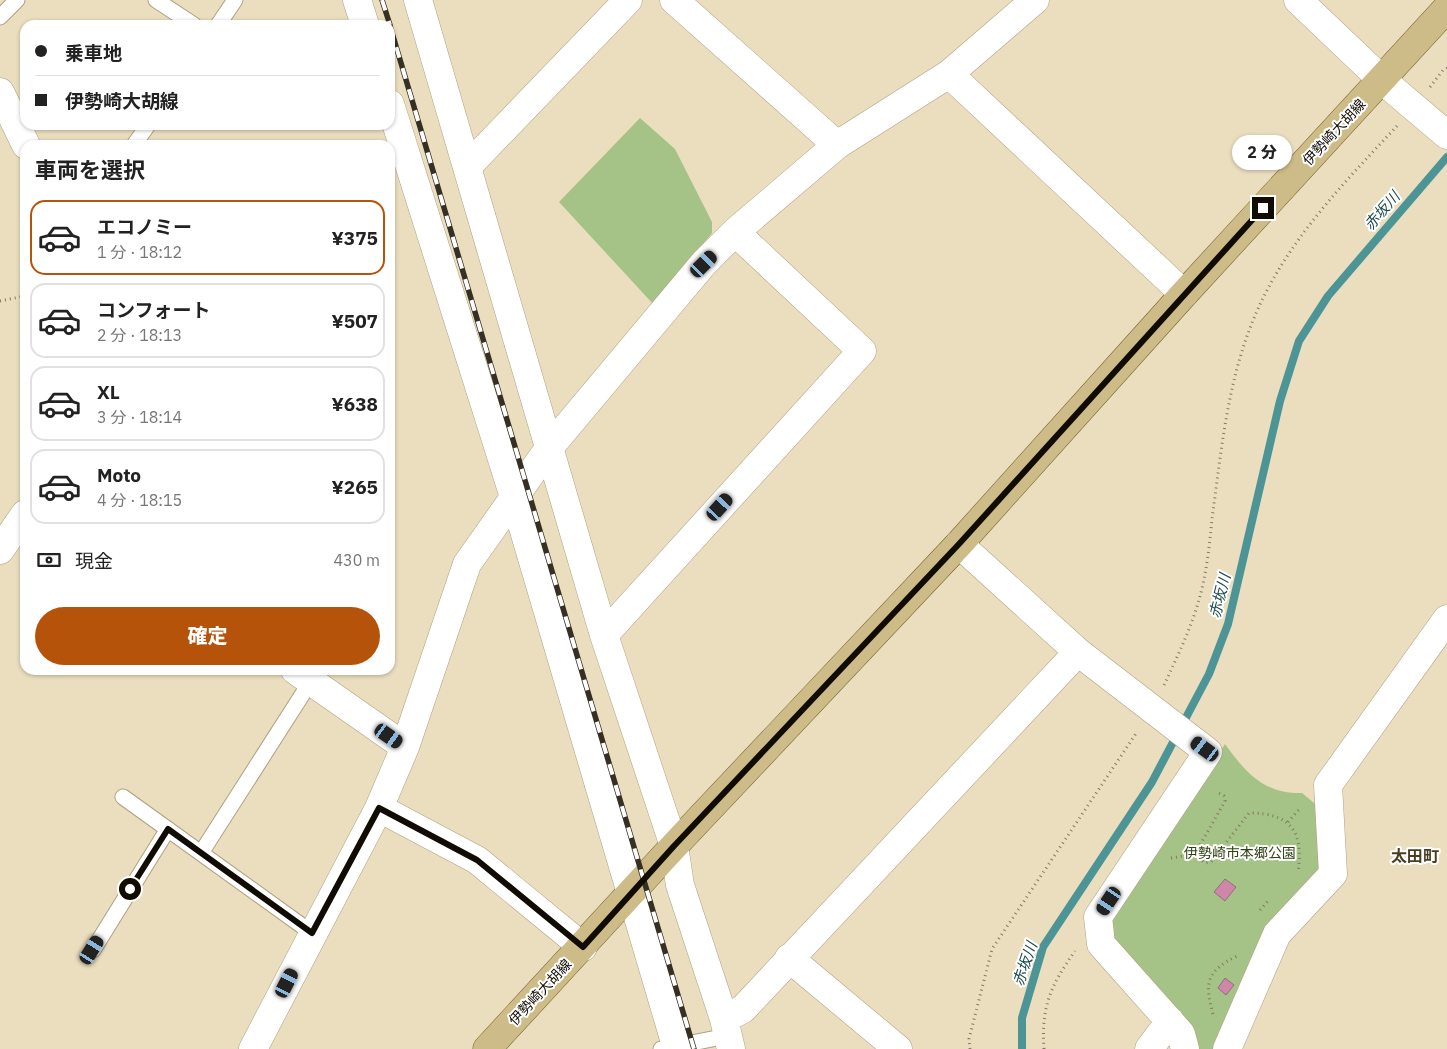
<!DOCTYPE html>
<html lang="ja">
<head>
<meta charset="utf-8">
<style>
	body { margin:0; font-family:"IBM Plex Sans","Noto Sans JP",sans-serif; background:#f6f6f6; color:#222; height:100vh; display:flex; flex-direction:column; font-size:19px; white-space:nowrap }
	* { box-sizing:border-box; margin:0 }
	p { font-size:16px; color:#767676 }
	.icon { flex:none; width:28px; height:28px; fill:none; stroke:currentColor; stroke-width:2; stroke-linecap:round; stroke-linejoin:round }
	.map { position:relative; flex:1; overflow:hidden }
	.drawer { position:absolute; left:20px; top:140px; width:375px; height:535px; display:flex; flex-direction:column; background:#fff; border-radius:15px; box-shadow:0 1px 4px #0004 }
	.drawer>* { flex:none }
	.banner { position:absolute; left:20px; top:20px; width:375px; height:110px; border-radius:15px; box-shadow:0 1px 4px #0004; display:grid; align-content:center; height:110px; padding:0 15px; background:#fff }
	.end { position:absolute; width:22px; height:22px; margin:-11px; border:6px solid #100b03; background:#fff; box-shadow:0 0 0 2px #fff }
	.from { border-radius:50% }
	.bubble { position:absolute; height:35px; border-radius:18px; background:#fff; box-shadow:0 1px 4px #0004; font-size:16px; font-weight:800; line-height:35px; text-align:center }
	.car { position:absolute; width:15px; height:30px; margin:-15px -8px; border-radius:6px; box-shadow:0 0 4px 1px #0007; background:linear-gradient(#222 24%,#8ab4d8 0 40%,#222 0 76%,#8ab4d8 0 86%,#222 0) }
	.banner b { display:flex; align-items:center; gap:18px; height:48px; font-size:19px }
	.banner b+b { border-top:1px solid #e0e0e0 }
	.banner i { width:12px; height:12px; background:#222 }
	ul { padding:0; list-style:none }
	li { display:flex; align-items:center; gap:15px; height:75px; margin:0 10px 8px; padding:0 5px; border:2px solid #e0e0e0; border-radius:15px }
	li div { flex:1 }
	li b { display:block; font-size:19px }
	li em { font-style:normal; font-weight:800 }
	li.selected { border-color:#b45309 }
	li>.icon { width:45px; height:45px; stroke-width:1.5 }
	h2 { padding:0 15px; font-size:22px; line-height:60px }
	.pay { display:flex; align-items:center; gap:12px; height:55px; padding:0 15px; font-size:19px }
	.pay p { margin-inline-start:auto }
	.primary-button { display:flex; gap:10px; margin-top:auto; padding:10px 15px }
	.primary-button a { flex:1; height:58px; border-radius:30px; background:#b45309; color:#fff; font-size:20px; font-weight:800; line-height:58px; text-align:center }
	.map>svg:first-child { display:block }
	.green { fill:#a5c386 }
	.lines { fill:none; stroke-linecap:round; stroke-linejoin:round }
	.stream { stroke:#4c9496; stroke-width:8 }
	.building { fill:#ce87aa; stroke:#8e6f7d }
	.service-casing { stroke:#aca182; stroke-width:17 }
	.minor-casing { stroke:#aca182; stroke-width:29 }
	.primary-casing { stroke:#756026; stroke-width:29 }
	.path { stroke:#827965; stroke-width:3; stroke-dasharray:1 4; stroke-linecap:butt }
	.service { stroke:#fff; stroke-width:15 }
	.minor { stroke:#fff; stroke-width:28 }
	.primary { stroke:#cdbb88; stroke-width:28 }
	.rail-casing { stroke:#362f23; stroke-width:5.5 }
	.rail { stroke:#fff; stroke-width:4; stroke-dasharray:11; stroke-linecap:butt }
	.route { stroke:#100b03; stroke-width:6 }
	.labels { text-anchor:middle; stroke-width:4; stroke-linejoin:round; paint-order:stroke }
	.street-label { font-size:14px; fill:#100b03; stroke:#fff }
	.park-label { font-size:14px; fill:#2f4314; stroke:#fff }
	.water-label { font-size:15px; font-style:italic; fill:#1c4b4e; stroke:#fff }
	.quarter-label { font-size:16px; font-weight:bold; fill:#493e23; stroke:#fff }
</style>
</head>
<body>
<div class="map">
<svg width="1447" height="1049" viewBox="0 0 1447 1049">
	<rect width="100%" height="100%" fill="#ebdebf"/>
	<path class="green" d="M 640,118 L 675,149 L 712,222 L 712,233 L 654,305 L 559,202 Z
		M 1225,744 C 1246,773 1264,794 1302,793 L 1319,807 L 1323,868 L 1220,1049 L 1195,1049 L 1108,939 L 1110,919 Z"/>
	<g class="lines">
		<path class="stream" d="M 1022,1049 L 1022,1018 L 1043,947 L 1152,782 L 1209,674 L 1228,624 L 1280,401 L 1299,341 L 1328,296 L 1447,157"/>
	</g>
	<path class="building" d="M 1225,879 L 1236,887 L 1225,901 L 1214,892 Z
		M 1225,978 L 1234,985 L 1226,995 L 1218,988 Z"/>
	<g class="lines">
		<defs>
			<path id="service" d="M 156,0 L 194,25
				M 0,17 L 17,0
				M 218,25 L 235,0
				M 134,145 L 148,125
				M 123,797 L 312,933
				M 201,853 L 311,681
				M 93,950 L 168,829
				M 661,1049 L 727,1036"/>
			<path id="minor" d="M 357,0 L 365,25
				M 418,0 L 604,635 L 674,846 L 680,885 L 724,1019 L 731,1049
				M 674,0 L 837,145
				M 1298,0 L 1382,80 L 1447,135
				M 949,74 L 1184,294
				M 0,92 L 26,145
				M 390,104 L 514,497 L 677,1049
				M 468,166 L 628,0
				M 959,544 L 1078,652 L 1208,752 L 1098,917 L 1101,944 L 1181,1034 L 1185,1049
				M 0,550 L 25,514
				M 604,635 L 862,351 L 735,232
				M 295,670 L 405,747
				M 379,808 L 477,860 L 583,947
				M 789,958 L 898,1049
				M 724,1019 L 743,1009 L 1078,652
				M 253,1049 L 379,808 L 405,747 L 467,564 L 549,448 L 704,263 L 735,232 L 837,145 L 949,74 L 1035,0
				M 1149,1049 L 1170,1021
				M 1227,1049 L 1277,934 L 1333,874 L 1328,785 L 1447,619"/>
			<path id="primary" d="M 487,1049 L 674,846 L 959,544 L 1184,294 L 1447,8"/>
		</defs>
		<use href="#service" class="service-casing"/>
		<use href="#minor" class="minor-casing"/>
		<use href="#primary" class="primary-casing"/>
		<path class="path" d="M 1430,87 L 1443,70 L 1447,68
			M 0,301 L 25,296
			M 1164,685 C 1180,651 1197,616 1204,579 C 1208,560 1210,539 1212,519 C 1221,453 1227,385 1252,323 C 1283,245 1341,186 1397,126
			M 1288,822 L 1301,807
			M 1195,854 L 1205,863 L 1211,862 L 1249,813 C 1291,813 1304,832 1298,872
			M 1171,858 L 1195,854 L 1225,801 L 1224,796 L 1217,792
			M 1260,910 L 1269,900
			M 1213,1014 C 1204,982 1207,971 1237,956
			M 970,1049 L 969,1039 L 992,949 L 1137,732
			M 1044,1049 C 1041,1006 1051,985 1075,951"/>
		<use href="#service" class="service"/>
		<use href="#minor" class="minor"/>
		<use href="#primary" class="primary"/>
		<defs>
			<path id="rail" d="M 382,0 L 390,25
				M 390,26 L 694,1049"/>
		</defs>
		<use href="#rail" class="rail-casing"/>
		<use href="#rail" class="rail"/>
	</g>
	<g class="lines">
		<path class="route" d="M 130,889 L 168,829 L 312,933 L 379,808 L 477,860 L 583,947 L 674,846 L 959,544 L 1263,208"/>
	</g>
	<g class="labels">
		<g class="street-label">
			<text transform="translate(1334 132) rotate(-47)" y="5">伊勢崎大胡線</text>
			<text transform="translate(540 992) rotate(-47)" y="5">伊勢崎大胡線</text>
		</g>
		<g class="park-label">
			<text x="1240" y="858">伊勢崎市本郷公園</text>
		</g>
		<g class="water-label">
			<text transform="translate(1382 211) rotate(-49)" y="5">赤坂川</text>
			<text transform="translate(1220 596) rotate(-76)" y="5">赤坂川</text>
			<text transform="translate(1025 964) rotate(-71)" y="5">赤坂川</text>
		</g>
		<g class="quarter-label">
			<text x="1415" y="862">太田町</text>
		</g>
	</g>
</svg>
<i class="end from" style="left:130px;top:889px"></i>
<i class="end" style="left:1263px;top:208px"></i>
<div class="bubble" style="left:1232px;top:135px;width:60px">2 分</div>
<i class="car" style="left:704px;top:264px;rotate:45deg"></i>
<i class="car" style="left:720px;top:507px;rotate:42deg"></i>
<i class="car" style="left:389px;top:736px;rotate:125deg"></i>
<i class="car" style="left:1205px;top:749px;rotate:306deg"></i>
<i class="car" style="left:1109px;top:901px;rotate:214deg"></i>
<i class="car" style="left:92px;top:950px;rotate:32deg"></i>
<i class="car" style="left:287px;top:983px;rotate:27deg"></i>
<div class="banner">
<b><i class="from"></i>乗車地</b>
<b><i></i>伊勢崎大胡線</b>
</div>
<section class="drawer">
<h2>車両を選択</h2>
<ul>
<li class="selected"><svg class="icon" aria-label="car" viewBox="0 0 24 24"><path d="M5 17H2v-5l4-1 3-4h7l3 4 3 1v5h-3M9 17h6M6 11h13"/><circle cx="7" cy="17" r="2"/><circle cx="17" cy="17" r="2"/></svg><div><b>エコノミー</b><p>1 分 · 18:12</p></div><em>¥375</em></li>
<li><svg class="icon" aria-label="car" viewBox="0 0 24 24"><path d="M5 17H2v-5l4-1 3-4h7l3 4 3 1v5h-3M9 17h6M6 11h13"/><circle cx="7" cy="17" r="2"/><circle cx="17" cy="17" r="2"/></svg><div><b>コンフォート</b><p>2 分 · 18:13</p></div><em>¥507</em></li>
<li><svg class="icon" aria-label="car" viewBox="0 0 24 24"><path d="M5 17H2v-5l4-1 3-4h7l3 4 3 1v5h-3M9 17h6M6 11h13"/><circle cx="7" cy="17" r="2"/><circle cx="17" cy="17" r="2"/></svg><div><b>XL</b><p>3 分 · 18:14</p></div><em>¥638</em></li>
<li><svg class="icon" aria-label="car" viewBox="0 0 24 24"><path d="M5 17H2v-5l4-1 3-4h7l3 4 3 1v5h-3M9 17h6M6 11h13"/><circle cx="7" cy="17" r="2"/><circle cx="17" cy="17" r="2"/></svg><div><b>Moto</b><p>4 分 · 18:15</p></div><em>¥265</em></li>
</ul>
<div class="pay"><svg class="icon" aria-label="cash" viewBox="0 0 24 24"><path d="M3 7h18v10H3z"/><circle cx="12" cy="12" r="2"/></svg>現金<p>430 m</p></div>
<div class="primary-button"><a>確定</a></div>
</section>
</div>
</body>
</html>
